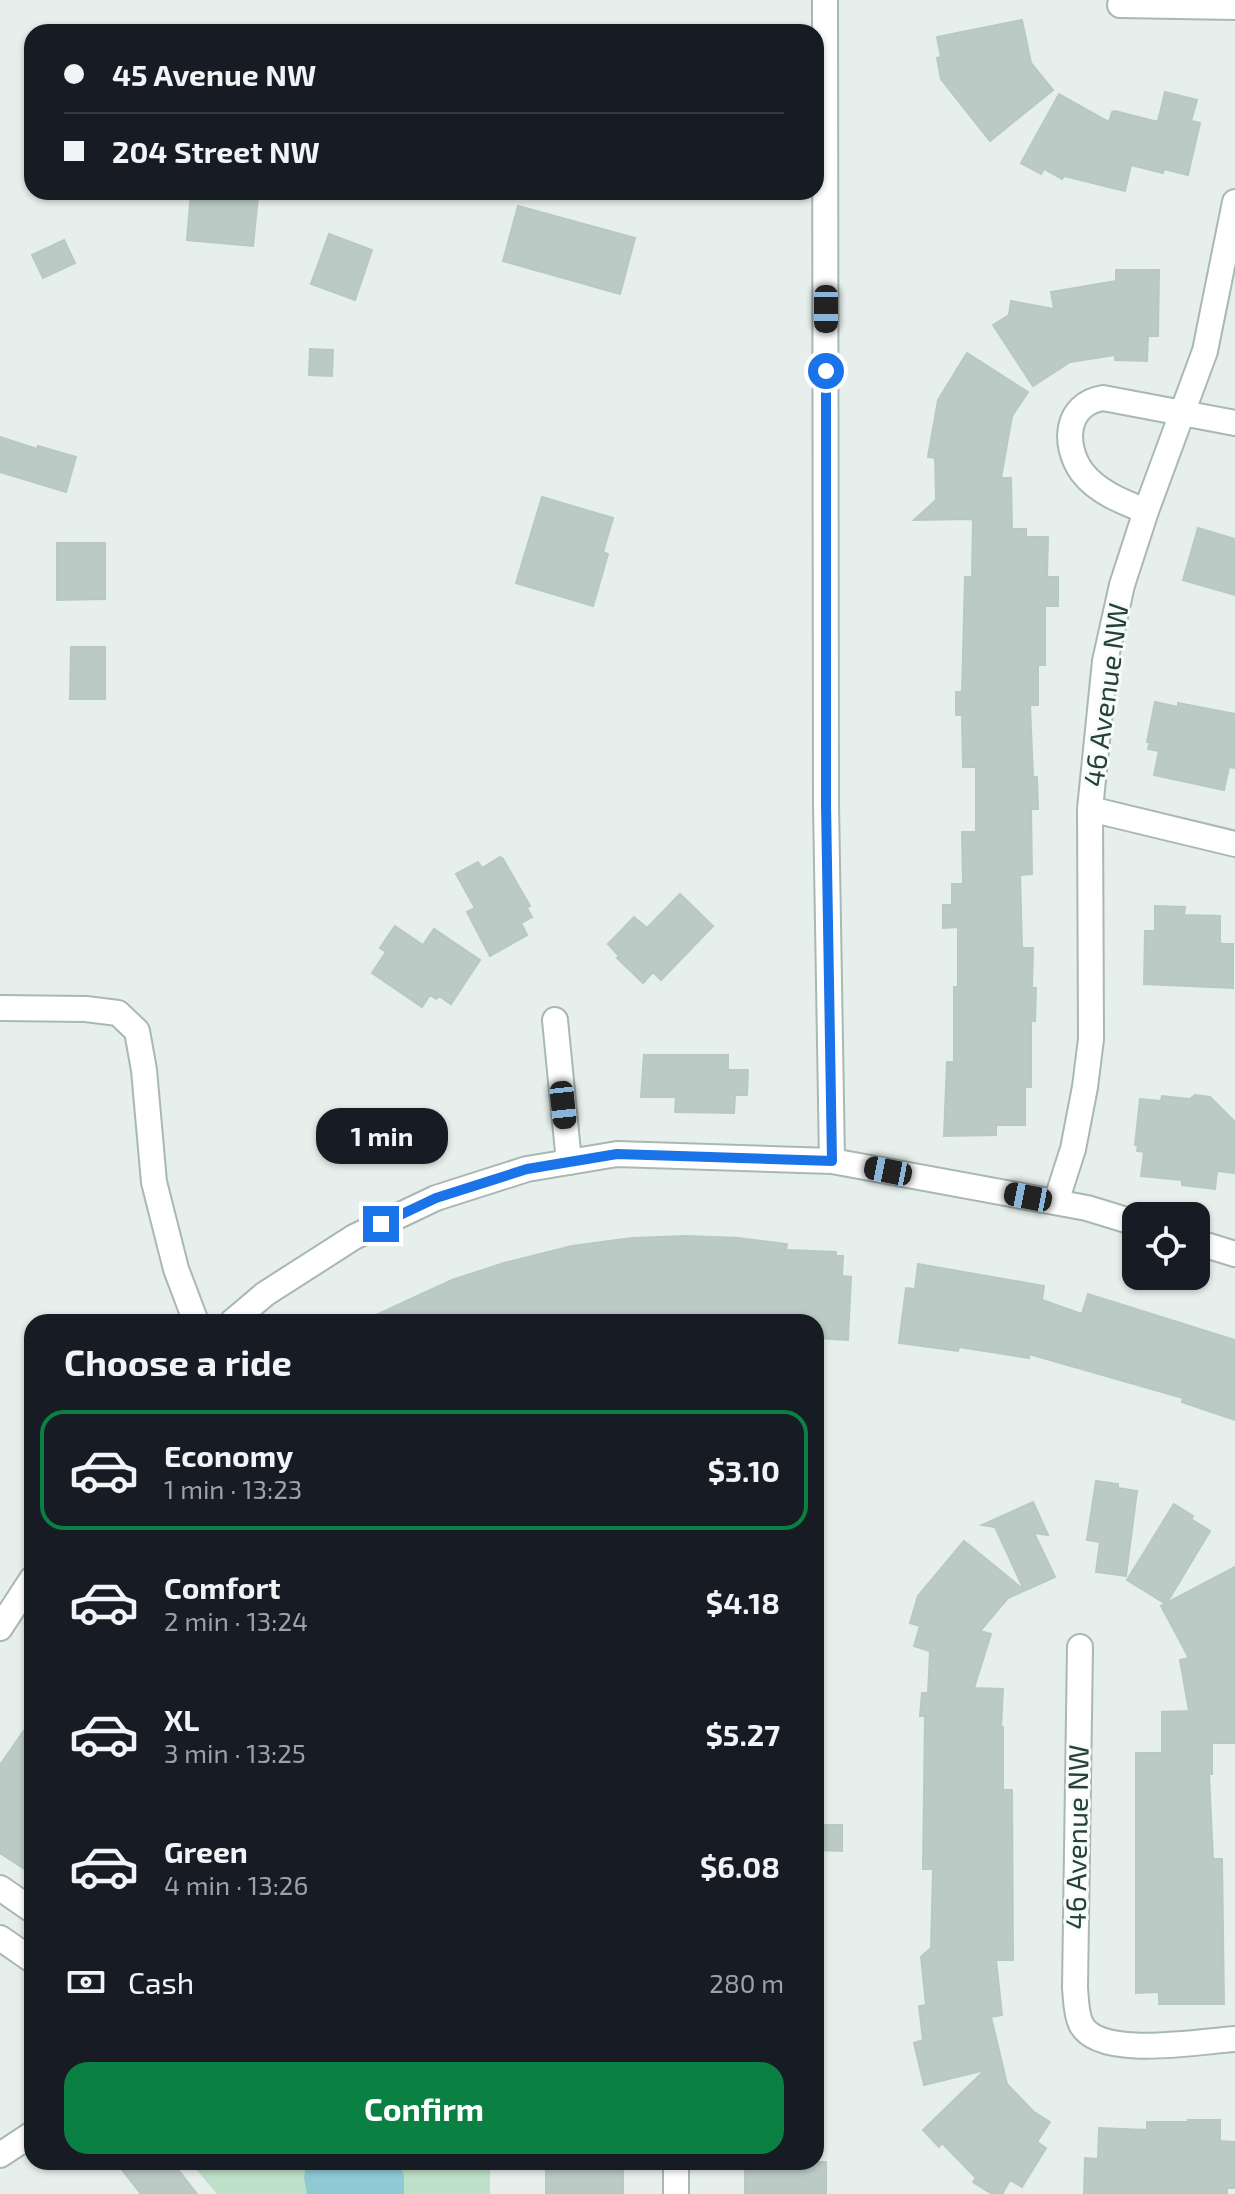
<!DOCTYPE html>
<html lang="en">
<head>
<meta charset="utf-8">
<style>
	body { margin:0; font-family:"Exo 2",sans-serif; background:#20242c; color:#f1f3f6; height:100vh; display:flex; flex-direction:column; font-size:30px; white-space:nowrap }
	* { box-sizing:border-box; margin:0 }
	p { font-size:26px; color:#9ea1a6 }
	.icon { flex:none; width:44px; height:44px; fill:none; stroke:currentColor; stroke-width:2; stroke-linecap:round; stroke-linejoin:round }
	.map { position:relative; flex:1; overflow:hidden }
	.details { position:absolute; left:24px; top:1314px; width:800px; height:856px; display:flex; flex-direction:column; background:#171b24; border-radius:24px; box-shadow:0 2px 6px #0004 }
	.details>* { flex:none }
	.guide { position:absolute; left:24px; top:24px; width:800px; height:176px; border-radius:24px; box-shadow:0 2px 6px #0004; display:grid; align-content:center; height:176px; padding:0 40px; background:#171b24 }
	.controls { position:absolute; left:1122px; top:1202px; display:grid; gap:16px }
	.controls a { display:grid; place-items:center; width:88px; height:88px; border-radius:16px; background:#171b24; box-shadow:0 2px 6px #0004; font-size:40px }
	.end { position:absolute; width:36px; height:36px; margin:-18px; border:10px solid #1a73e8; background:#fff; box-shadow:0 0 0 4px #fff }
	.from { border-radius:50% }
	.bubble { position:absolute; height:56px; border-radius:24px; background:#171b24; box-shadow:0 2px 6px #0004; font-size:26px; font-weight:700; line-height:56px; text-align:center }
	.car { position:absolute; width:24px; height:48px; margin:-24px -12px; border-radius:10px; box-shadow:0 0 6px 2px #0007; background:linear-gradient(#222 24%,#8ab4d8 0 40%,#222 0 76%,#8ab4d8 0 86%,#222 0) }
	.guide b { display:flex; align-items:center; gap:28px; height:76px; font-size:30px }
	.guide b+b { border-top:2px solid #363941 }
	.guide i { width:20px; height:20px; background:#f1f3f6 }
	ul { padding:0; list-style:none }
	li { display:flex; align-items:center; gap:24px; height:120px; margin:0 16px 12px; padding:0 24px; border:4px solid transparent; border-radius:24px }
	li div { flex:1 }
	li b { display:block; font-size:30px }
	li em { font-style:normal; font-weight:700 }
	li.selected { border-color:#0b8043 }
	li>.icon { width:72px; height:72px; stroke-width:1.5 }
	h2 { padding:0 40px; font-size:36px; line-height:96px }
	.pay { display:flex; align-items:center; gap:20px; height:88px; padding:0 40px; font-size:30px }
	.pay p { margin-inline-start:auto }
	.primary-button { display:flex; gap:16px; margin-top:auto; padding:16px 40px }
	.primary-button a { flex:1; height:92px; border-radius:24px; background:#0b8043; color:#fff; font-size:32px; font-weight:700; line-height:92px; text-align:center }
	.map>svg:first-child { display:block }
	.green { fill:#bfe0c8 }
	.water { fill:#8ec9d4 }
	.building { fill:#bbcac4; stroke:#b8c9c2; stroke-width:2 }
	.lines { fill:none; stroke-linecap:round; stroke-linejoin:round }
	.minor-casing { stroke:#a8b8b2; stroke-width:28 }
	.tertiary-casing { stroke:#a8b8b2; stroke-width:28 }
	.minor { stroke:#fff; stroke-width:24 }
	.tertiary { stroke:#fff; stroke-width:24 }
	.route { stroke:#1a73e8; stroke-width:10 }
	.labels { text-anchor:middle; stroke-width:6; stroke-linejoin:round; paint-order:stroke }
	.street-label { font-size:28px; fill:#24423a; stroke:#f7fbf9 }
</style>
</head>
<body>
<div class="map">
<svg width="1235" height="2194" viewBox="0 0 1235 2194">
	<rect width="100%" height="100%" fill="#e6efeb"/>
	<path class="green" d="M 190,2162 L 490,2162 L 490,2194 L 217,2194 Z"/>
	<path class="water" d="M 307,2162 L 399,2162 L 404,2176 L 404,2194 L 307,2194 L 304,2178 Z"/>
	<path class="building" d="M 1022,20 L 1031,63 L 1053,90 L 990,141 L 941,79 L 937,58 L 941,57 L 937,37 Z
		M 1165,92 L 1197,100 L 1191,121 L 1200,123 L 1188,175 L 1164,169 L 1163,173 L 1131,165 L 1125,191 L 1064,176 L 1062,179 L 1044,169 L 1041,174 L 1021,163 L 1059,94 L 1109,122 L 1112,112 L 1115,111 L 1154,121 L 1158,121 Z
		M 191,192 L 258,197 L 253,246 L 187,240 Z
		M 518,206 L 635,238 L 620,294 L 503,261 Z
		M 329,234 L 372,250 L 355,300 L 311,284 Z
		M 64,240 L 75,263 L 43,278 L 32,255 Z
		M 1116,270 L 1159,270 L 1158,336 L 1148,336 L 1147,361 L 1115,360 L 1115,355 L 1070,362 L 1033,386 L 993,325 L 1009,315 L 1011,301 L 1054,309 L 1051,292 L 1116,281 Z
		M 310,349 L 333,350 L 332,376 L 309,375 Z
		M 967,353 L 1028,392 L 1012,416 L 1001,478 L 1011,478 L 1012,529 L 1026,529 L 1026,537 L 1048,537 L 1047,577 L 1058,577 L 1058,606 L 1045,606 L 1045,665 L 1038,665 L 1038,705 L 1030,705 L 1033,777 L 1037,777 L 1038,809 L 1031,809 L 1032,874 L 1020,875 L 1022,948 L 1033,948 L 1032,988 L 1036,988 L 1035,1021 L 1031,1021 L 1031,1087 L 1025,1087 L 1025,1125 L 996,1125 L 996,1135 L 944,1136 L 947,1062 L 954,1062 L 954,987 L 958,987 L 958,927 L 943,928 L 943,905 L 952,905 L 952,884 L 963,884 L 962,832 L 976,832 L 976,767 L 963,767 L 962,715 L 956,715 L 956,692 L 962,692 L 965,577 L 972,577 L 973,519 L 914,520 L 936,500 L 935,458 L 928,457 L 938,400 Z
		M 0,437 L 37,449 L 38,446 L 76,457 L 66,492 L 0,472 Z
		M 542,497 L 613,518 L 603,552 L 608,554 L 593,606 L 516,583 Z
		M 1198,528 L 1235,539 L 1235,595 L 1183,580 Z
		M 57,543 L 105,543 L 105,599 L 57,600 Z
		M 71,647 L 105,647 L 105,699 L 70,699 Z
		M 1155,702 L 1178,707 L 1178,703 L 1235,714 L 1235,768 L 1229,767 L 1224,790 L 1154,775 L 1159,751 L 1148,749 L 1150,742 L 1147,742 Z
		M 500,857 L 503,859 L 530,906 L 527,908 L 532,917 L 521,923 L 527,935 L 490,956 L 467,912 L 475,908 L 456,874 L 478,862 L 482,868 Z
		M 680,894 L 713,926 L 661,980 L 653,972 L 643,983 L 617,958 L 619,956 L 608,944 L 634,917 L 647,928 Z
		M 1155,906 L 1185,907 L 1184,915 L 1220,916 L 1220,942 L 1222,944 L 1233,944 L 1233,988 L 1144,984 L 1145,931 L 1155,931 Z
		M 395,926 L 423,945 L 434,929 L 480,960 L 451,1004 L 439,996 L 436,999 L 430,995 L 422,1007 L 372,973 L 386,952 L 380,948 Z
		M 644,1055 L 728,1055 L 728,1070 L 748,1070 L 747,1095 L 735,1095 L 734,1113 L 675,1112 L 676,1097 L 641,1097 Z
		M 1195,1095 L 1210,1097 L 1235,1122 L 1235,1173 L 1217,1171 L 1215,1189 L 1182,1185 L 1182,1180 L 1141,1176 L 1144,1152 L 1137,1151 L 1138,1145 L 1135,1145 L 1140,1099 L 1161,1101 L 1162,1096 L 1190,1099 Z
		M 686,1236 L 738,1238 L 787,1244 L 786,1250 L 836,1252 L 836,1256 L 843,1256 L 842,1276 L 851,1277 L 848,1340 L 816,1338 L 816,1322 L 712,1322 L 694,1319 L 694,1316 L 618,1322 L 361,1322 L 452,1280 L 504,1263 L 572,1246 L 632,1238 Z
		M 918,1264 L 1044,1286 L 1042,1300 L 1082,1314 L 1088,1294 L 1235,1340 L 1235,1420 L 1182,1402 L 1183,1398 L 1029,1354 L 1029,1358 L 959,1347 L 958,1351 L 899,1343 L 906,1288 L 915,1289 Z
		M 1096,1481 L 1118,1484 L 1118,1488 L 1137,1491 L 1126,1576 L 1096,1572 L 1100,1542 L 1087,1540 Z
		M 1033,1502 L 1048,1535 L 1034,1533 L 1055,1577 L 1008,1598 L 980,1631 L 991,1634 L 974,1688 L 1003,1689 L 1001,1727 L 1003,1727 L 1003,1790 L 1012,1790 L 1013,1960 L 996,1960 L 1002,2015 L 991,2017 L 1007,2084 L 1034,2112 L 1050,2122 L 1037,2142 L 1046,2148 L 1022,2187 L 1010,2180 L 1002,2194 L 992,2194 L 973,2182 L 976,2178 L 942,2143 L 939,2147 L 923,2130 L 985,2070 L 924,2085 L 914,2043 L 923,2040 L 919,2006 L 926,2005 L 921,1957 L 931,1948 L 933,1869 L 923,1869 L 925,1716 L 920,1716 L 922,1693 L 928,1693 L 930,1651 L 914,1646 L 920,1626 L 910,1623 L 918,1596 L 964,1541 L 1024,1590 L 995,1527 L 982,1525 Z
		M 1174,1504 L 1193,1516 L 1191,1519 L 1210,1531 L 1166,1604 L 1127,1580 Z
		M 1235,1567 L 1235,1743 L 1212,1743 L 1212,1774 L 1209,1774 L 1213,1859 L 1222,1859 L 1224,2004 L 1159,2004 L 1159,1992 L 1136,1993 L 1136,1753 L 1162,1753 L 1162,1712 L 1189,1711 L 1180,1660 L 1189,1658 L 1161,1606 Z
		M 32,1719 L 32,1874 L 0,1853 L 0,1765 Z
		M 816,1825 L 842,1825 L 842,1851 L 816,1850 Z
		M 1188,2120 L 1220,2120 L 1220,2141 L 1235,2142 L 1235,2188 L 1227,2188 L 1227,2193 L 1206,2194 L 1084,2194 L 1085,2158 L 1098,2159 L 1099,2128 L 1147,2130 L 1147,2122 L 1188,2122 Z
		M 116,2162 L 172,2162 L 197,2194 L 141,2194 Z
		M 546,2162 L 623,2162 L 623,2194 L 546,2194 Z
		M 745,2162 L 826,2162 L 826,2194 L 745,2194 Z"/>
	<g class="lines">
		<defs>
			<path id="minor" d="M 1120,5 L 1235,7
				M 1146,511 C 1123,502 1097,492 1082,472 C 1062,444 1066,404 1103,398 L 1235,423
				M 1090,809 L 1235,844
				M 0,1008 L 86,1009 L 118,1013 L 137,1031 L 144,1070 L 154,1182 L 176,1269 L 196,1322
				M 555,1020 L 569,1162
				M 1056,1202 L 1073,1149 L 1085,1087 L 1091,1039 L 1090,809 L 1105,661 L 1122,585 L 1146,511 L 1205,351 L 1235,202
				M 1080,1647 L 1075,1988 C 1076,1999 1076,2014 1081,2024 C 1099,2060 1201,2041 1235,2039
				M 0,1888 L 32,1910
				M 0,1938 L 32,1960
				M 0,2155 L 32,2134
				M 676,2162 L 676,2194"/>
			<path id="tertiary" d="M 825,0 L 826,804 L 832,1161
				M 1196,1242 L 1235,1254
				M 232,1322 L 265,1294 L 354,1237 L 436,1198 L 527,1169 L 617,1154 L 832,1161 L 1087,1208 L 1136,1223
				M 0,1628 L 32,1579"/>
		</defs>
		<use href="#minor" class="minor-casing"/>
		<use href="#tertiary" class="tertiary-casing"/>
		<use href="#minor" class="minor"/>
		<use href="#tertiary" class="tertiary"/>
	</g>
	<g class="lines">
		<path class="route" d="M 381,1224 L 436,1198 L 527,1169 L 617,1154 L 832,1161 L 826,804 L 826,371"/>
	</g>
	<g class="labels">
		<g class="street-label">
			<text transform="translate(1106 695) rotate(-82)" y="10">46 Avenue NW</text>
			<text transform="translate(1077 1837) rotate(-89)" y="10">46 Avenue NW</text>
		</g>
	</g>
</svg>
<div class="controls">
<a><svg class="icon" aria-label="locate" viewBox="0 0 24 24"><circle cx="12" cy="12" r="6"/><path d="M12 2v4M12 18v4M2 12h4M18 12h4"/></svg></a>
</div>
<i class="end from" style="left:826px;top:371px"></i>
<i class="end" style="left:381px;top:1224px"></i>
<div class="bubble" style="left:316px;top:1108px;width:132px">1 min</div>
<i class="car" style="left:826px;top:309px;rotate:180deg"></i>
<i class="car" style="left:563px;top:1105px;rotate:174deg"></i>
<i class="car" style="left:888px;top:1171px;rotate:281deg"></i>
<i class="car" style="left:1028px;top:1197px;rotate:281deg"></i>
<div class="guide">
<b><i class="from"></i>45 Avenue NW</b>
<b><i></i>204 Street NW</b>
</div>
<section class="details">
<h2>Choose a ride</h2>
<ul>
<li class="selected"><svg class="icon" aria-label="car" viewBox="0 0 24 24"><path d="M5 17H2v-5l4-1 3-4h7l3 4 3 1v5h-3M9 17h6M6 11h13"/><circle cx="7" cy="17" r="2"/><circle cx="17" cy="17" r="2"/></svg><div><b>Economy</b><p>1 min · 13:23</p></div><em>$3.10</em></li>
<li><svg class="icon" aria-label="car" viewBox="0 0 24 24"><path d="M5 17H2v-5l4-1 3-4h7l3 4 3 1v5h-3M9 17h6M6 11h13"/><circle cx="7" cy="17" r="2"/><circle cx="17" cy="17" r="2"/></svg><div><b>Comfort</b><p>2 min · 13:24</p></div><em>$4.18</em></li>
<li><svg class="icon" aria-label="car" viewBox="0 0 24 24"><path d="M5 17H2v-5l4-1 3-4h7l3 4 3 1v5h-3M9 17h6M6 11h13"/><circle cx="7" cy="17" r="2"/><circle cx="17" cy="17" r="2"/></svg><div><b>XL</b><p>3 min · 13:25</p></div><em>$5.27</em></li>
<li><svg class="icon" aria-label="car" viewBox="0 0 24 24"><path d="M5 17H2v-5l4-1 3-4h7l3 4 3 1v5h-3M9 17h6M6 11h13"/><circle cx="7" cy="17" r="2"/><circle cx="17" cy="17" r="2"/></svg><div><b>Green</b><p>4 min · 13:26</p></div><em>$6.08</em></li>
</ul>
<div class="pay"><svg class="icon" aria-label="cash" viewBox="0 0 24 24"><path d="M3 7h18v10H3z"/><circle cx="12" cy="12" r="2"/></svg>Cash<p>280 m</p></div>
<div class="primary-button"><a>Confirm</a></div>
</section>
</div>
</body>
</html>
